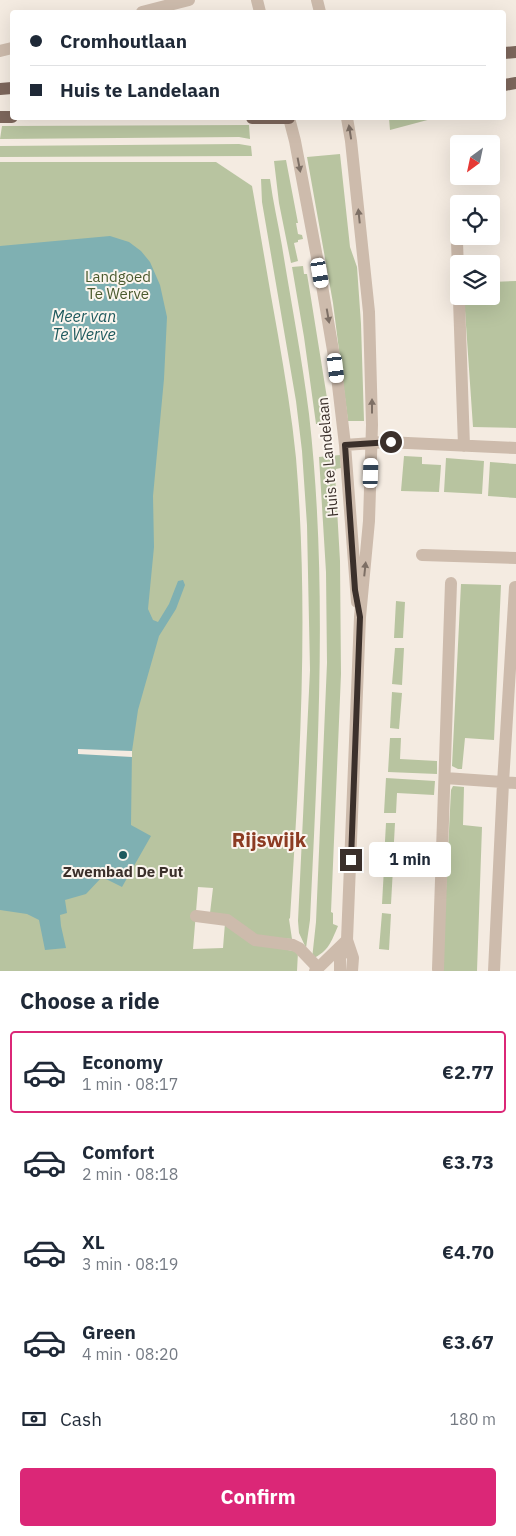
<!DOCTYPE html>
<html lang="en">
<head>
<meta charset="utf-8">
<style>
	body { margin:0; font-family:"IBM Plex Sans",sans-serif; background:#f2f2f3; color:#1f2937; height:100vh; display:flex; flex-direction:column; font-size:19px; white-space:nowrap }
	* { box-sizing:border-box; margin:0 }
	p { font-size:16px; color:#747a83 }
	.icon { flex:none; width:28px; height:28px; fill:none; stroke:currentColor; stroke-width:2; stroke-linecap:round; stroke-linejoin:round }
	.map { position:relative; height:971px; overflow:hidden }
	.panel { display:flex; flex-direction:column; background:#fff; flex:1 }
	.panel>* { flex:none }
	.top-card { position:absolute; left:10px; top:10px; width:496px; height:110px; border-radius:5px; box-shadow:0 5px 20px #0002; display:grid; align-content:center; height:110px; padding:0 20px; background:#fff }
	.needle { width:32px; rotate:213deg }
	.buttons { position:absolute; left:450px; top:135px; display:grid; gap:10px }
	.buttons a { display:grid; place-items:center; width:50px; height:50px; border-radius:5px; background:#fff; box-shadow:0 5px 20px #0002; font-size:25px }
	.end { position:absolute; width:22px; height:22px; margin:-11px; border:6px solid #3b302b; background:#fff; box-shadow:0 0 0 2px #fff }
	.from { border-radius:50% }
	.bubble { position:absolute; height:35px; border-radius:5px; background:#fff; box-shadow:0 5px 20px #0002; font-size:16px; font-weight:700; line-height:35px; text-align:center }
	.car { position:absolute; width:15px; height:30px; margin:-15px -8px; border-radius:6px; box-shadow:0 0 4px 1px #0007; background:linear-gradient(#fff 24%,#345 0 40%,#fff 0 76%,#345 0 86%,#fff 0) }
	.top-card b { display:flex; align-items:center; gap:18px; height:48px; font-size:19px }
	.top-card b+b { border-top:1px solid #e0e1e3 }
	.top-card i { width:12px; height:12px; background:#1f2937 }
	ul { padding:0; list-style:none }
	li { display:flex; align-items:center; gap:15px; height:82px; margin:0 10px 8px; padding:0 10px; border:2px solid transparent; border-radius:5px }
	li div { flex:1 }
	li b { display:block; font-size:19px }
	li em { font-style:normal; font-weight:700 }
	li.on { border-color:#db2777 }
	li>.icon { width:45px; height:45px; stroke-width:1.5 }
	h2 { padding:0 20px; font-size:22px; line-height:60px }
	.pay { display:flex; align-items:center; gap:12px; height:55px; padding:0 20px; font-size:19px }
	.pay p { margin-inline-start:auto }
	.cta { display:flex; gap:10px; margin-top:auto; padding:10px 20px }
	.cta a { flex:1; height:58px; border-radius:5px; background:#db2777; color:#fff; font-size:20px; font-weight:700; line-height:58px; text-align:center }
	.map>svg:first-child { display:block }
	.green { fill:#b8c4a0 }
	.water { fill:#7fb0b2 }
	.pier { fill:#f4ebe1 }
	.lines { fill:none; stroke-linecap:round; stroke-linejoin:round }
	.minor { stroke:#cdbbac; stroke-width:12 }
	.major { stroke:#7d675c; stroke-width:12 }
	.oneway { fill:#7d6f65 }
	.route { stroke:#3b302b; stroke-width:6 }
	.poi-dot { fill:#1f5a5e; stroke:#fbf5ee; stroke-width:2 }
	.labels { text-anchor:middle; stroke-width:4; stroke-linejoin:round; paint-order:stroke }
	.park-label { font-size:15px; fill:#4a5a2e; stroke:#fbf5ee }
	.street-label { font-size:15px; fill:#3b302b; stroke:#fbf5ee }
	.poi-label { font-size:15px; font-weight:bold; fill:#3b302b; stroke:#fbf5ee }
	.water-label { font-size:16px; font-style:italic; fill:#1f5a5e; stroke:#fbf5ee }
	.district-label { font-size:20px; font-weight:bold; fill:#8c3b22; stroke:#fbf5ee }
</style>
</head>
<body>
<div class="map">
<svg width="516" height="971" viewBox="0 0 516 971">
	<rect width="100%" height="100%" fill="#f4ebe1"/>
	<path class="green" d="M 389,118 L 435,118 L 390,130 Z
		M 249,125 L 250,139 L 239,137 L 0,139 L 2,126 Z
		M 239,144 L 251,146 L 252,156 L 0,157 L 0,146 Z
		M 340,154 L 350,247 L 357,267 L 361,324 L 364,421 L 348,421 L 333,303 L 307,157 Z
		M 286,160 L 298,223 L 296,223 L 298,234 L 302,235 L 303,239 L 298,240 L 298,242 L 294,243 L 298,261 L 291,263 L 279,203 L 274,161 Z
		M 0,162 L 216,162 L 252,186 C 261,236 269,286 278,335 C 285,376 292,417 296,458 C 309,612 300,765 290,918 L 289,919 L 292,939 L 260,937 L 210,913 L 213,888 L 198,887 L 193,949 L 223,948 L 225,923 L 263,945 L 298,952 L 297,971 L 0,971 Z
		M 261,179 L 270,179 C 273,202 278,223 282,246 C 291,302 302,358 309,414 C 328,582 318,751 310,920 L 306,948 L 299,933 L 298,921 L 310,670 L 307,525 L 302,451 L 296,401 L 262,202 Z
		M 303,266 L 304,274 L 307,274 L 309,286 L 331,423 L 316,424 L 304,337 L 292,267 Z
		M 516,281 L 516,428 L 473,427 L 464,296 L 491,296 L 491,282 Z
		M 340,455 L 341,468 L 336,469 L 336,473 L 335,474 L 340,561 L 341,674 L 331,912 L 333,913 L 333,924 L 338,926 C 331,942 329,951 312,959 L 316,922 L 327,663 L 326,572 L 319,457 Z
		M 404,456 L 422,457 L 422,464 L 441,465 L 439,492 L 401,491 Z
		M 446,458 L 484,461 L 482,494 L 444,492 Z
		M 490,462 L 516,464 L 516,498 L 488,496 Z
		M 461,584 L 501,585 L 494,740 L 465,738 L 462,769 L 458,769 L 452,766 Z
		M 396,601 L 405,602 L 403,638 L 394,638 Z
		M 395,648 L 404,648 L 402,685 L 392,684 Z
		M 392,692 L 402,693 L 399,729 L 390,728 Z
		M 390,738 L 401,738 L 400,759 L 437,761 L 437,774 L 388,772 Z
		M 386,778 L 435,781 L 434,795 L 397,793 L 396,813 L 384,813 Z
		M 453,786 L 464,787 L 463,825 L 482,827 L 477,971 L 442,971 L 451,790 Z
		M 386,823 L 395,823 L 393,860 L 384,859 Z
		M 384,868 L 393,868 L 391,904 L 382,904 Z
		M 382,913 L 391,914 L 389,950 L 379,949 Z"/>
	<path class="water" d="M 110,236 L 129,242 L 141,251 L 150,262 L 160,285 L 167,317 L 164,379 L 153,496 L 154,547 L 148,609 L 153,620 L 158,622 L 169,604 L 178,581 L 183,580 L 185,585 L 176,609 L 159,636 L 138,710 L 132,751 L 131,825 L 151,836 L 122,887 L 102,877 L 86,894 L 65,900 L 67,913 L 60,915 L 61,926 L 66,948 L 45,950 L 39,920 L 27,914 L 0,910 L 0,246 Z"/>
	<path class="pier" d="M 78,749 L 132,751 L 132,757 L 78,754 Z"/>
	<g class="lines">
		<path class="minor" d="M 257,0 L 260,12
			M 317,0 L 320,12
			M 142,12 L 189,0
			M 0,51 L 12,48
			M 289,118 L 295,141 L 319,268 L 336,368 L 345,445 L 357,602
			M 347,118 L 351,141 L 369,312 L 372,425 L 369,521 L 360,617 L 347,940 L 353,958 L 352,971
			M 456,212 L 464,446
			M 345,445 L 386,442 L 516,448
			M 422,555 L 516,558
			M 445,778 L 516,783
			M 196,916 L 227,920 L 255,940 L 293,945 L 299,948 L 318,968
			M 438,969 L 451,583
			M 315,971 L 347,940
			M 340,971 L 340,958 L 346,944
			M 494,971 L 503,783 L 515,587"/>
		<path class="major" d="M 504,53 L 516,52
			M 504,85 L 516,83
			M 0,89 L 12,88
			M 0,117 L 12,117
			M 252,118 L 289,118"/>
	</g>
	<defs><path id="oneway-solid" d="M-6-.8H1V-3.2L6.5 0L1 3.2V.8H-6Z" transform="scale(1.25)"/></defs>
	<g class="oneway">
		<use href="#oneway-solid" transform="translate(350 132) rotate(-99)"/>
		<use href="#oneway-solid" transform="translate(299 165) rotate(79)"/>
		<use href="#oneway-solid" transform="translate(359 216) rotate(-96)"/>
		<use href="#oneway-solid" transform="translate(328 316) rotate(80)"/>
		<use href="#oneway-solid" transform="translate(372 406) rotate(-90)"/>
		<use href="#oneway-solid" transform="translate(365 569) rotate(-84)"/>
	</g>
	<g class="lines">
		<path class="route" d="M 351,860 L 360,617 L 355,590 L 345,445 L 391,442"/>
	</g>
	<circle class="poi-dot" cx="123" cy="855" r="5"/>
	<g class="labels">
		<g class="park-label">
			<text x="118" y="282">Landgoed<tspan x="118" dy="17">Te Werve</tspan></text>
		</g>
		<g class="street-label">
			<text transform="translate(328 457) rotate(-95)" y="5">Huis te Landelaan</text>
		</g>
		<g class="poi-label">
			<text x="123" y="877">Zwembad De Put</text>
		</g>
		<g class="water-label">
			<text x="84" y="322">Meer van<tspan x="84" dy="18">Te Werve</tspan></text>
		</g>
		<g class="district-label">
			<text x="269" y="847">Rijswijk</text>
		</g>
	</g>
</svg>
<div class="buttons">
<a><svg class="needle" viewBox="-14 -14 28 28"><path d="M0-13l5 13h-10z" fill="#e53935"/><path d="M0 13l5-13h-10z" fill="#747a83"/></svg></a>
<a><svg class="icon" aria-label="locate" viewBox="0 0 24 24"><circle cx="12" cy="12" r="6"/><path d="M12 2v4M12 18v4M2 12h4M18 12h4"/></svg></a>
<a><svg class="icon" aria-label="layers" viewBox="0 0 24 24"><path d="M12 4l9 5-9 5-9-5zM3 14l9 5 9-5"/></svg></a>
</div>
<i class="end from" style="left:391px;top:442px"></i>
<i class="end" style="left:351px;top:860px"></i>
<div class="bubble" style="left:369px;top:842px;width:82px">1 min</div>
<i class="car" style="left:320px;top:273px;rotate:170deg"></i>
<i class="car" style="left:336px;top:368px;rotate:173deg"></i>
<i class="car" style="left:371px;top:473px;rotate:2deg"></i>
<div class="top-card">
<b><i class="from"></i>Cromhoutlaan</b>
<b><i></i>Huis te Landelaan</b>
</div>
</div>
<section class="panel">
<h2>Choose a ride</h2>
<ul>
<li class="on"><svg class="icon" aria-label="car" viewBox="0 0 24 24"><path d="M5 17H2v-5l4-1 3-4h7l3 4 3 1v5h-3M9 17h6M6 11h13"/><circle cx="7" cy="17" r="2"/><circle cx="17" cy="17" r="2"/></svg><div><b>Economy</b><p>1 min · 08:17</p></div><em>€2.77</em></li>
<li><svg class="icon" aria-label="car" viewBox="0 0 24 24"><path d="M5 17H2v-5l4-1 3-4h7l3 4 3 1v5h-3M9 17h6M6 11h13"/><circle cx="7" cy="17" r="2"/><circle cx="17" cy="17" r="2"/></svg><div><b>Comfort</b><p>2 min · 08:18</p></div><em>€3.73</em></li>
<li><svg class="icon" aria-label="car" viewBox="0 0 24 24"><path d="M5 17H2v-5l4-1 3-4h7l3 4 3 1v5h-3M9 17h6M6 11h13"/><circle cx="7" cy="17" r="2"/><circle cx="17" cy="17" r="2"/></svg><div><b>XL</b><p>3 min · 08:19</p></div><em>€4.70</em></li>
<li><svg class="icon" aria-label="car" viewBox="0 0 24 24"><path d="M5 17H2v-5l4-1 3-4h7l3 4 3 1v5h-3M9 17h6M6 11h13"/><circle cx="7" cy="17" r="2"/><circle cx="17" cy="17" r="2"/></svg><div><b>Green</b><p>4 min · 08:20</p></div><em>€3.67</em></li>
</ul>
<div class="pay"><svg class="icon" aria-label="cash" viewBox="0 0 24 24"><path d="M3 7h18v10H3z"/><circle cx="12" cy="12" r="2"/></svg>Cash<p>180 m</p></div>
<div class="cta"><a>Confirm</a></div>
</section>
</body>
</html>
